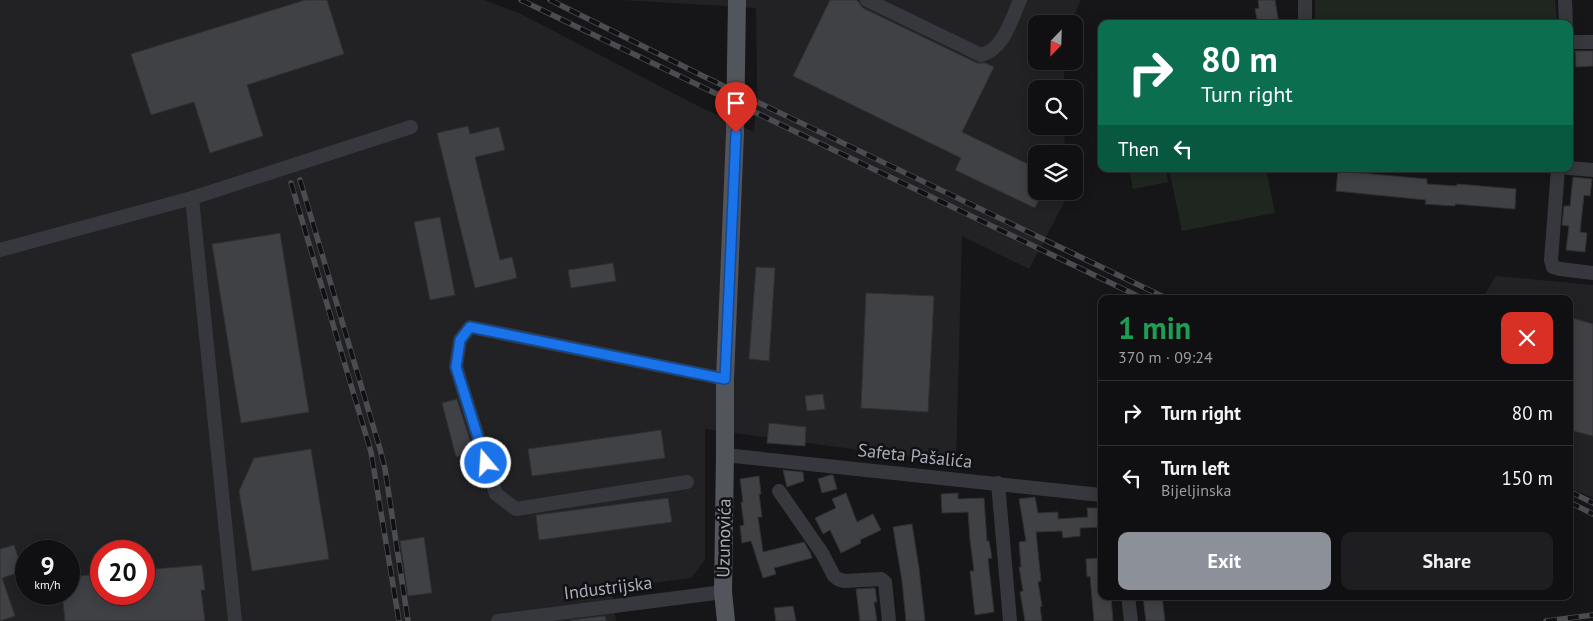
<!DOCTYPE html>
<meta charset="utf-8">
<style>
body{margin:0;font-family:"PT Sans",sans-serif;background:#1e1e20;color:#f1f3f6;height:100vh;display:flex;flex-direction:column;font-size:19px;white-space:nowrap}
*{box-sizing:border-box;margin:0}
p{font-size:16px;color:#9c9d9f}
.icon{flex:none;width:28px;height:28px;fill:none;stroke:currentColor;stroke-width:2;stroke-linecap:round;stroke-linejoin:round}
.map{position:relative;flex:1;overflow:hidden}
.drawer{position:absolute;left:1098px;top:295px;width:475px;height:305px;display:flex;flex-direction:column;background:#101012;border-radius:10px;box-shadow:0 2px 12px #0003,0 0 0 1px #303032}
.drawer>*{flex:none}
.banner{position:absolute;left:1098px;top:20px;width:475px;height:152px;border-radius:10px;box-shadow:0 2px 12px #0003,0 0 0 1px #303032;background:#0b6e4f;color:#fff;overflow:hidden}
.needle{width:32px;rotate:203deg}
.tools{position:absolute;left:1028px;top:15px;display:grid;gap:10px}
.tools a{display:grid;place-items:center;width:55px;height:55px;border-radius:10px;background:#101012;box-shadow:0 2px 12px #0003,0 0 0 1px #303032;font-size:25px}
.speed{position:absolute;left:15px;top:540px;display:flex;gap:10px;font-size:25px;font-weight:700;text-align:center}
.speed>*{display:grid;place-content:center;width:65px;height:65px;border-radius:50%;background:#101012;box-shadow:0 2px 12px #0003,0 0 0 1px #303032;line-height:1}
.speed small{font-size:12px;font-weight:400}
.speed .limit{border:8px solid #d22;background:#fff;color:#111}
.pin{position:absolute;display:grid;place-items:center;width:42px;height:42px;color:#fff;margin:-51px -21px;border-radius:50% 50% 50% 0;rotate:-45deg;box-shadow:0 0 5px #0007}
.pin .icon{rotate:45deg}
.me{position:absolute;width:55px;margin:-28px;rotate:342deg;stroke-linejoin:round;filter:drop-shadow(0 0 4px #0008)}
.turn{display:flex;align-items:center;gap:18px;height:105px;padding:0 20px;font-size:22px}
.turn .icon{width:65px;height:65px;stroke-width:2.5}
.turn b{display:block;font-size:35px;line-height:42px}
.then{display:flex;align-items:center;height:48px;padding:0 20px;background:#0003;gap:10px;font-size:19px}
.round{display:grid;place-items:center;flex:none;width:52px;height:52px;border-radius:10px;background:#1e1e20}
.overview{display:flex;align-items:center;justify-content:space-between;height:85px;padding:0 20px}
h1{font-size:30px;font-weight:600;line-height:38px;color:#1e9e55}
.primary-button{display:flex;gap:10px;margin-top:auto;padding:10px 20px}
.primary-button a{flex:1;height:58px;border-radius:10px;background:#8c9099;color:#fff;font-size:20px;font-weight:600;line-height:58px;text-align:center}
.primary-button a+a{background:#1e1e20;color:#f1f3f6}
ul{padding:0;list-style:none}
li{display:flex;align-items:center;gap:15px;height:65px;padding:0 20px;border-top:1px solid #303032}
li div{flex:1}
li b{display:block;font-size:19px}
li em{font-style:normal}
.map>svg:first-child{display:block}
</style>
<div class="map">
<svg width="1593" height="621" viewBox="0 0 1593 621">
<rect width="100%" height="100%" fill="#161618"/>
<!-- built -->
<path fill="#222225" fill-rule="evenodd" d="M0,0H484L519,13L700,107L754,132L757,89L756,8L622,0H1081L1070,24H1036V61H1064V89H1036V126H1064L1065,154H1036V191H1065V201L1029,269L962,236L956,463L705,429V560L691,578L612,588L616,621H0ZM26,551H69V594H26ZM101,551H144V594H101Z
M1496,276L1593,285V498L1569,487V299H1482Z"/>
<!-- green -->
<path fill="#1e261f" d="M1315,0H1555L1557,24H1315Z
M1129,169H1166L1168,182L1133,189Z
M1169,169H1266L1275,213L1182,231Z"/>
<!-- building -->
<path fill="#404145" stroke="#303034" d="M305,0H327L344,54L247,85L263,136L210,153L194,102L151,115L131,54Z
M830,0H857L863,8L977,63H985L994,67L962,132L1036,168V191H1043L1035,208L955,170L961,158L793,76Z
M1258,0H1275L1279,24H1258L1255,9L1259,8Z
M1575,51H1593V66L1576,67Z
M468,126L470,134L499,127L505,150L475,157L500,260L512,257L517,278L475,288L437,133Z
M1338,171L1427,179V184L1457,186V184L1516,189L1515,209L1455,204V206L1425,204L1426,200L1336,191Z
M1573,177L1592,179L1590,196L1584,195L1580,232L1587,233L1585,252L1566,250L1569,226L1562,225L1564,206H1570Z
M440,217L455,295L430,300L414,222Z
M280,233L309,412L241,423L212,244Z
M613,263L616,281L571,288L568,270Z
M756,267L775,268L769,361L749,359Z
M866,293L934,296L928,412L861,408Z
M1569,317L1593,324V436L1569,430Z
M823,394L825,409L807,411L805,396Z
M457,399L474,452L456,457L442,403Z
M769,423L806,427L805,446L767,443Z
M661,430L665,458L532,476L528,449Z
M311,449L329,559L252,571L239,491L254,458Z
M783,470L803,472L804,481L787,487Z
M830,475H833L837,489L822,493L818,479Z
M759,476L761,494H759L762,517H758L763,552L804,542L810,552L812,558L774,568L776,574L763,578L751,541L742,543L740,526L744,525L741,502H743L740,479Z
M846,493L857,522L873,514L881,530L860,540L861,543L841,553L830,530L823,534L815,518L836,508L832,499Z
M958,493V499L984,498L987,541H989L992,558L988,559L994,612L975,615L970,571H974L970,540L968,512L942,513L941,494Z
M1035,497L1038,513L1058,512V519L1088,517L1087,508H1101V527L1080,528V536L1063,538L1062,531L1036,532L1041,581L1038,582L1042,606L1040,607L1042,621H1025L1020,592L1023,591L1019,567H1021L1019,542L1026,541L1019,499Z
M668,498L672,522L539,540L536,515Z
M912,524L919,568L925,621H906L902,581L893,527Z
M424,537L432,593L408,596L400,541Z
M14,545L23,571L2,578L15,616L0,621V549Z
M1101,558V596H1111L1113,621H1094L1090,576L1087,577L1086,559Z
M202,565L205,590H201L205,621H65L63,602L50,603L49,594H69V577L101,574V594H144V570Z
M875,588L877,602H874L877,621H860L856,589Z
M1162,596L1165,621H1146L1143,598Z
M793,606L796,621H776L774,608Z
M605,616L606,621H571V620Z"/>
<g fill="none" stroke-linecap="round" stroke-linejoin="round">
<!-- minor -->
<path stroke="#37383d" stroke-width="14" d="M867,0L981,55C1004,49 1011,20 1020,0
M1565,0L1566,24
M1305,24V0
M1569,42H1593
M1569,168L1593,170
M1558,169L1551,260L1553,267L1560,269L1593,273
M192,198L235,621
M0,250L192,198L411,127
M725,455L1101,495
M687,482L516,509L496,494L456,367L460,340L470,327L725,379
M998,483L1010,621
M779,491L822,553L834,576L838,579L844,581L881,579L885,582L889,621
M1128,596L1131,621
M498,621L723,592"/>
<!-- major -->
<path stroke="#53555c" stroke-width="18" d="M726,621L723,592L725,455V379L735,133L737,0"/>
<defs>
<path id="rail" d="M521,0L1144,299
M550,0L703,76L1168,299
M300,180L380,449L385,469L408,621
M291,183L371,452L399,621
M1569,491L1593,503
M1569,502L1593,514
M1546,621L1593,615"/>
</defs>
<!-- rail casing -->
<use href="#rail" stroke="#4a4c52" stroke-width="5.5"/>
<!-- rail -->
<use href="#rail" stroke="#111113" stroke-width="4" stroke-dasharray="11" stroke-linecap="butt"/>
</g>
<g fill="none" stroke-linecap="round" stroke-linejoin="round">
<defs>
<path id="route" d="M486,463L456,367L460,340L470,327L725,379L736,133"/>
</defs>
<!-- route casing -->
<use href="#route" stroke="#114b97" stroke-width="12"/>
<!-- route -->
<use href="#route" stroke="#1a73e8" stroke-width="9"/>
</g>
<g text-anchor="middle" stroke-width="5" stroke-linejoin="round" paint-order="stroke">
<!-- street labels -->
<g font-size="18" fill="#a8adb8" stroke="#111113">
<text transform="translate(915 456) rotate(6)" y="6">Safeta Pašalića</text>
<text transform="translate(724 538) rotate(-89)" y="6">Uzunovića</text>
<text transform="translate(608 588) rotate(-7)" y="6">Industrijska</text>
</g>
</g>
</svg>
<div class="tools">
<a><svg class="needle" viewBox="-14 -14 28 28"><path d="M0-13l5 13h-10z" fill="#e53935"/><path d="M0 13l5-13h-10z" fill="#9c9d9f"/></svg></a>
<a><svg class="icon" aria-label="search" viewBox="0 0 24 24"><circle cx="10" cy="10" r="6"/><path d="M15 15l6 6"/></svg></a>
<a><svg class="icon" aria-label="layers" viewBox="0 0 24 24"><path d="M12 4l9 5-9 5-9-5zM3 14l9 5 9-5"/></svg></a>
</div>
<div class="speed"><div>9<small>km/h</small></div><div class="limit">20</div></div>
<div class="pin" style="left:736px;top:133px;background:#d93025"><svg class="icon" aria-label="arrive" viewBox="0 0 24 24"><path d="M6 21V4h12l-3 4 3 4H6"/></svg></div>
<svg class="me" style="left:486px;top:463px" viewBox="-20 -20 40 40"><circle r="17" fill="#1a73e8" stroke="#fff" stroke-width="3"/><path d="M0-11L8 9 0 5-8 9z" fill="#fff"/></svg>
<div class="banner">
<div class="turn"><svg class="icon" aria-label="right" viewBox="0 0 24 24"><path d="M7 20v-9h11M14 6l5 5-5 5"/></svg><div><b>80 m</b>Turn right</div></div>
<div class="then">Then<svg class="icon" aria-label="left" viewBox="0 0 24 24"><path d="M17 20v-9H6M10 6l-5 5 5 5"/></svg></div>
</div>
<section class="drawer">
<div class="overview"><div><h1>1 min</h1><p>370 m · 09:24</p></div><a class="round" style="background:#d93025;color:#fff"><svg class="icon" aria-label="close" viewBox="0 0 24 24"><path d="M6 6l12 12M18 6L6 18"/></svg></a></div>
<ul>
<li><svg class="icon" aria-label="right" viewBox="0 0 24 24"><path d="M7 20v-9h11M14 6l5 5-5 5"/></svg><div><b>Turn right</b></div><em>80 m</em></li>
<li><svg class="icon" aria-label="left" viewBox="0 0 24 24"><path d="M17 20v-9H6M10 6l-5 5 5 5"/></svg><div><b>Turn left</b><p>Bijeljinska</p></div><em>150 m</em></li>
</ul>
<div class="primary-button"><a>Exit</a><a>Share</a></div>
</section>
</div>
